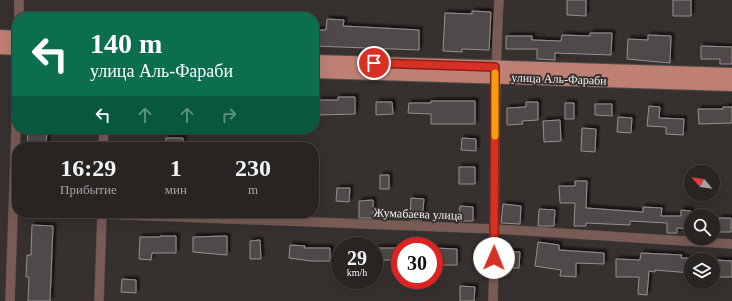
<!DOCTYPE html>
<html lang="ru">
<meta charset="utf-8">
<style>
body{margin:0;font-family:Georgia,serif;background:#34302f;color:#f1f3f6;height:100vh;display:flex;flex-direction:column;font-size:15px;white-space:nowrap}
*{box-sizing:border-box;margin:0}
p{font-size:13px;color:#a5a4a5}
.icon{flex:none;width:22px;height:22px;fill:none;stroke:currentColor;stroke-width:2;stroke-linecap:round;stroke-linejoin:round}
.map{position:relative;flex:1;overflow:hidden}
.drawer{position:absolute;left:12px;top:142px;width:307px;height:76px;display:flex;flex-direction:column;background:#282422;border-radius:16px;box-shadow:0 4px 16px #0002,0 0 0 1px #444140}
.drawer>*{flex:none}
.banner{position:absolute;left:12px;top:12px;width:307px;height:122px;border-radius:16px;box-shadow:0 4px 16px #0002,0 0 0 1px #444140;background:#0b6e4f;color:#fff;overflow:hidden}
.needle{width:26px;rotate:299deg}
.tools{position:absolute;left:684px;top:165px;display:grid;gap:8px}
.tools a{display:grid;place-items:center;width:36px;height:36px;border-radius:50%;background:#282422;box-shadow:0 4px 16px #0002,0 0 0 1px #444140;font-size:20px}
.speed{position:absolute;left:331px;top:237px;display:flex;gap:8px;font-size:20px;font-weight:700;text-align:center}
.speed>*{display:grid;place-content:center;width:52px;height:52px;border-radius:50%;background:#282422;box-shadow:0 4px 16px #0002,0 0 0 1px #444140;line-height:1}
.speed small{font-size:10px;font-weight:400}
.speed .limit{border:6px solid #d22;background:#fff;color:#111}
.pin{position:absolute;display:grid;place-items:center;width:34px;height:34px;color:#fff;margin:-17px;border:2px solid #fff;border-radius:50%;box-shadow:0 1px 4px #0007}
.me{position:absolute;width:44px;margin:-22px;rotate:1deg;stroke-linejoin:round;filter:drop-shadow(0 0 3px #0008)}
.turn{display:flex;align-items:center;gap:14px;height:84px;padding:0 12px;font-size:18px}
.turn .icon{width:52px;height:52px;stroke-width:2.5}
.turn b{display:block;font-size:28px;line-height:34px}
.lanes{display:flex;align-items:center;height:38px;padding:0 12px;background:#0003;justify-content:center;gap:20px;direction:ltr}
.lanes .off{opacity:.35}
.eta{display:flex;justify-content:space-evenly;align-items:center;height:68px;text-align:center}
.eta b{font-size:24px;font-weight:800;line-height:28px}
.map>svg:first-child{display:block}
</style>
<div class="map">
<svg width="732" height="301" viewBox="0 0 732 301">
<defs>
<filter id="shadow"><feDropShadow dx="3" dy="-3" stdDeviation="1" flood-color="#0009"/></filter>
</defs>
<rect width="100%" height="100%" fill="#36302e"/>
<!-- building -->
<path fill="#504948" stroke="#978f8d" filter="url(#shadow)" d="M567,0H586V16L567,15Z
M673,0H691V16H673Z
M472,11L491,12L489,50L462,49V52L443,51L445,13L472,14Z
M327,19L344,20L343,26L419,30V50L314,46V30H326Z
M590,33H612L611,55L555,53V60L537,59V49H506V36H532V40L561,41L562,35L590,36Z
M648,35L671,36L670,63L627,59L628,39L648,40Z
M701,46L732,47V64H720V59H701Z
M338,97H355V114L319,115V100H338Z
M431,101H475V124H431V114L408,113L409,103H431Z
M376,102H392L393,114L376,115Z
M526,102H538V120L522,121L523,124L507,125V108L526,107Z
M565,103H574V119H565Z
M595,104H612V116L595,115Z
M649,106L660,107L659,118L684,119L683,135L666,134V127L647,126Z
M723,107H732V123L699,124L698,109H723Z
M618,117L632,118L631,133L617,132Z
M560,120L561,141L544,142L543,121Z
M582,128L596,129L595,152L581,151Z
M28,129H47L46,147L27,146Z
M166,138H183V147H166Z
M462,138L476,139V151L461,150Z
M459,167H475V184H459Z
M380,175H389V189H380Z
M575,181H587L586,208L643,212V207L662,208L661,216H681V210L691,211V229L677,228V233H667V223L630,221V225L586,223V226H574L575,203H560L559,186H575Z
M337,188H350L349,202L336,201Z
M411,198L424,199L422,220H410Z
M373,200V218H359V201Z
M503,204L521,206L520,224L501,223Z
M460,206L473,207V221H459Z
M539,209L555,210L554,226H538Z
M719,218H731V232H719Z
M32,225L53,226L50,301H28L29,277H26L27,255H31Z
M160,236H176V253H152L151,260L139,259L140,237H160Z
M227,236V255L193,252V237Z
M260,240L261,259H250V241Z
M538,242L559,245V250L604,253V264L576,263V277L560,276L561,270L535,266Z
M290,245L305,246L304,248H330V261H311L289,258Z
M376,248H398V260H376Z
M434,248L457,249V265H434Z
M501,251L520,252L519,268H500Z
M641,253L682,255L681,258H691V273L655,270V272L649,271L647,295L638,294L639,277H616V259L640,260Z
M715,260L732,261V277H715Z
M122,279L136,280V293L121,292Z
M460,286L475,287L474,301H460Z"/>
<g fill="none" stroke-linecap="round" stroke-linejoin="round">
<defs>
<path id="minor" d="M19,17V0
M103,147L104,129
M102,214L495,229L732,244
M10,301L17,99
M99,301L102,213
M493,301C496,201 493,100 499,0"/>
<path id="primary" d="M0,36L17,37
M0,48L17,49
M314,61L732,74
M314,72L732,85"/>
</defs>
<!-- minor casing -->
<use href="#minor" stroke="#544f4d" stroke-width="10"/>
<!-- primary casing -->
<use href="#primary" stroke="#544f4d" stroke-width="14"/>
<!-- minor -->
<use href="#minor" stroke="#795a54" stroke-width="9"/>
<!-- primary -->
<use href="#primary" stroke="#bf8074" stroke-width="12"/>
</g>
<g fill="none" stroke-linecap="round" stroke-linejoin="round">
<defs>
<path id="route" d="M374,63L495,67L494,258"/>
</defs>
<!-- route casing -->
<use href="#route" stroke="#8d1f18" stroke-width="10"/>
<!-- route -->
<use href="#route" stroke="#d93025" stroke-width="7"/>
<!-- slow -->
<path stroke="#f59e0b" stroke-width="7" d="M495,136V73"/>
</g>
<g text-anchor="middle" stroke-width="4" stroke-linejoin="round" paint-order="stroke">
<!-- street labels -->
<g font-size="12" fill="#f4f0ef" stroke="#36302e">
<text transform="translate(559 79) rotate(2)" y="4">улица Аль-Фараби</text>
<text transform="translate(418 214) rotate(2)" y="4">Жумабаева улица</text>
</g>
</g>
</svg>
<div class="tools">
<a><svg class="needle" viewBox="-14 -14 28 28"><path d="M0-13l5 13h-10z" fill="#e53935"/><path d="M0 13l5-13h-10z" fill="#a5a4a5"/></svg></a>
<a><svg class="icon" aria-label="search" viewBox="0 0 24 24"><circle cx="10" cy="10" r="6"/><path d="M15 15l6 6"/></svg></a>
<a><svg class="icon" aria-label="layers" viewBox="0 0 24 24"><path d="M12 4l9 5-9 5-9-5zM3 14l9 5 9-5"/></svg></a>
</div>
<div class="speed"><div>29<small>km/h</small></div><div class="limit">30</div></div>
<div class="pin" style="left:374px;top:63px;background:#d93025"><svg class="icon" aria-label="arrive" viewBox="0 0 24 24"><path d="M6 21V4h12l-3 4 3 4H6"/></svg></div>
<svg class="me" style="left:494px;top:258px" viewBox="-20 -20 40 40"><circle r="19" fill="#fff"/><path d="M0-13L10 11 0 6-10 11z" fill="#d93025"/></svg>
<div class="banner">
<div class="turn"><svg class="icon" aria-label="left" viewBox="0 0 24 24"><path d="M17 20v-9H6M10 6l-5 5 5 5"/></svg><div><b>140 m</b>улица Аль-Фараби</div></div>
<div class="lanes"><svg class="icon" aria-label="left" viewBox="0 0 24 24"><path d="M17 20v-9H6M10 6l-5 5 5 5"/></svg><svg class="icon off" aria-label="ahead" viewBox="0 0 24 24"><path d="M12 20V5M6 11l6-6 6 6"/></svg><svg class="icon off" aria-label="ahead" viewBox="0 0 24 24"><path d="M12 20V5M6 11l6-6 6 6"/></svg><svg class="icon off" aria-label="right" viewBox="0 0 24 24"><path d="M7 20v-9h11M14 6l5 5-5 5"/></svg></div>
</div>
<section class="drawer">
<div class="eta">
<div><b>16:29</b><p>Прибытие</p></div>
<div><b>1</b><p>мин</p></div>
<div><b>230</b><p>m</p></div>
</div>
</section>
</div>
